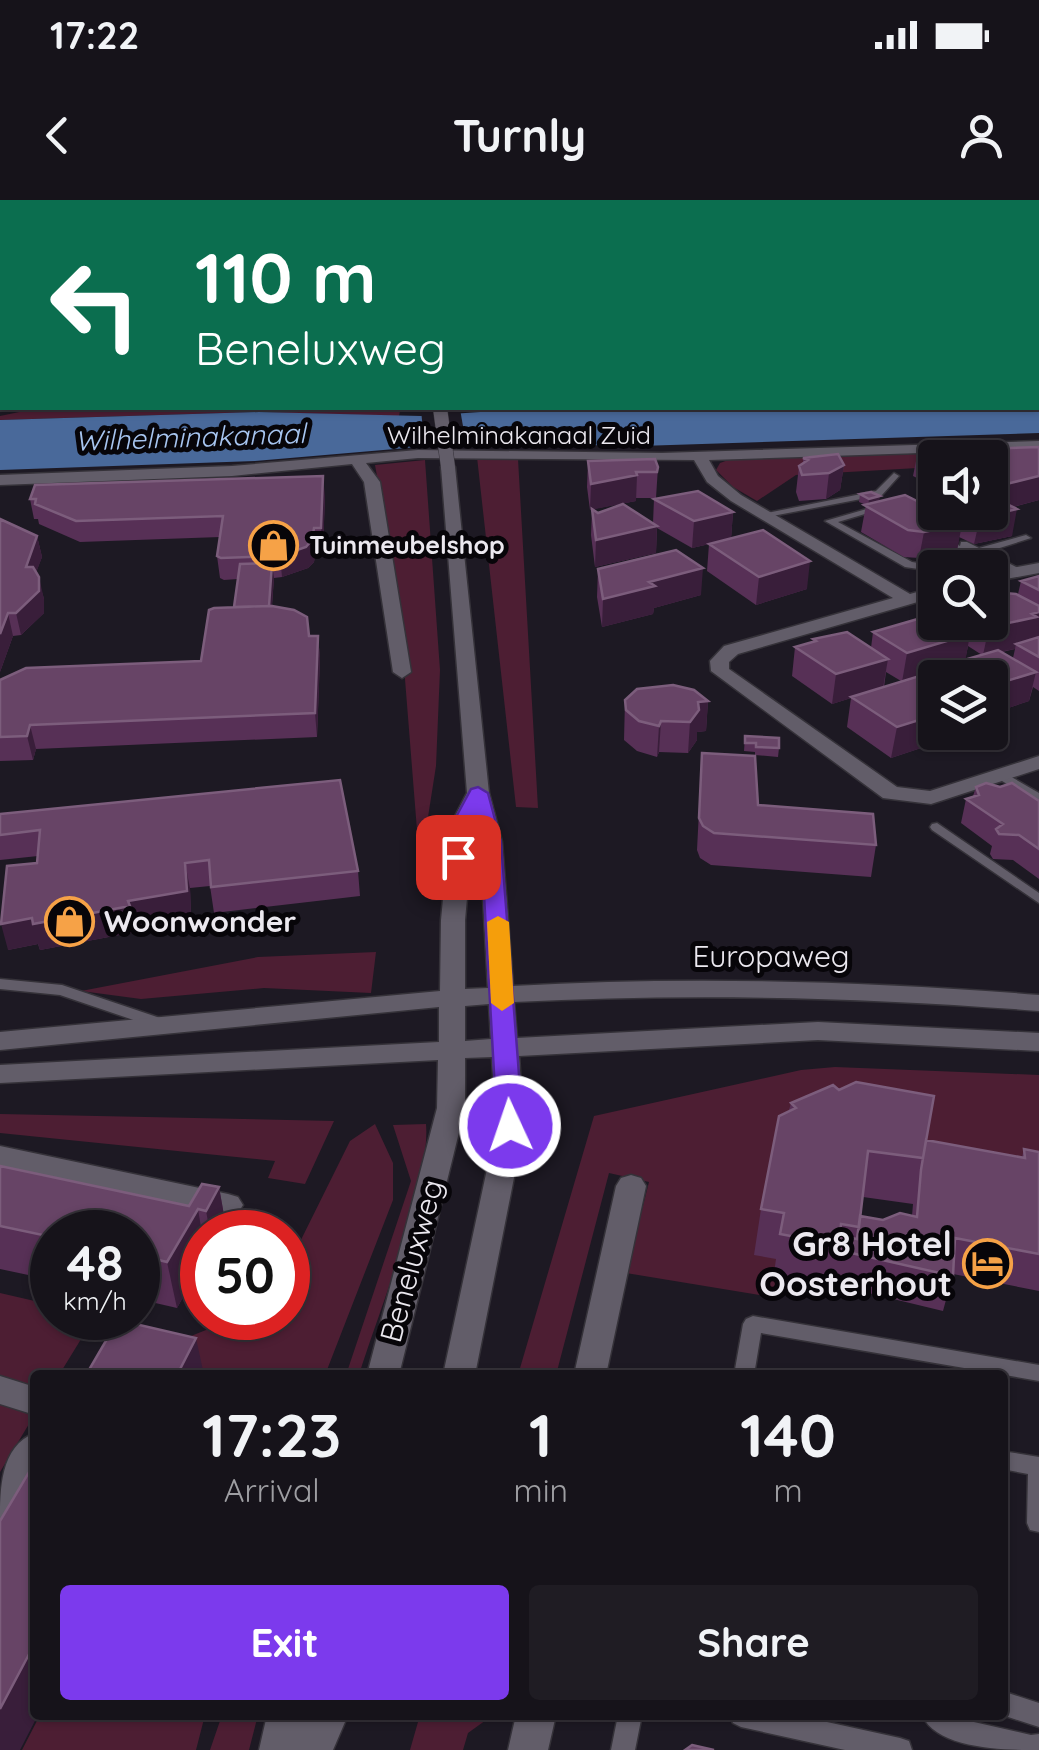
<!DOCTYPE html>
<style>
body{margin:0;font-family:Quicksand,sans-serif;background:#1f1c23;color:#f1f3f6;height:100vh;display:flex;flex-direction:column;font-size:38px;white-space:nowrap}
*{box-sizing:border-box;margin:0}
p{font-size:32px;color:#9e9ea2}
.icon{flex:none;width:55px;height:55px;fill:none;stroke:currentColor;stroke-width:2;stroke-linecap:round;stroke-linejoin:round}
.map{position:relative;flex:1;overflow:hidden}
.drawer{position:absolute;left:30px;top:1170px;width:978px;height:350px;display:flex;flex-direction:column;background:#16131a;border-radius:10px;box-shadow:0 2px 8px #0004,0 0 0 2px #353239}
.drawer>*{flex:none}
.top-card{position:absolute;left:0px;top:0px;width:1040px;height:210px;box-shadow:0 2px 8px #0004,0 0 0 2px #353239;background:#0b6e4f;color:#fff;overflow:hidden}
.buttons{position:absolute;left:918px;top:240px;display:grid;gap:20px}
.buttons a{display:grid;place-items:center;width:90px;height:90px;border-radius:10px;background:#16131a;box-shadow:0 2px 8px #0004,0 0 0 2px #353239;font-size:50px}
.speed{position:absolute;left:30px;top:1010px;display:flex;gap:20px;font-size:50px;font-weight:700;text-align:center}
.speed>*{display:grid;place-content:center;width:130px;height:130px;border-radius:50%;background:#16131a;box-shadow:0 2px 8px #0004,0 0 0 2px #353239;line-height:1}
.speed small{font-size:25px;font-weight:400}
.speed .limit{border:15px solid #d22;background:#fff;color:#111}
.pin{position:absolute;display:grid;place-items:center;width:85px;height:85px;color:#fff;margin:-42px;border-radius:20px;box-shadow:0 5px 15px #0006}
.me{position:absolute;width:110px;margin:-55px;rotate:357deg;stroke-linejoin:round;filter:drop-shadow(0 0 8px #0008)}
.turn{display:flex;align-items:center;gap:35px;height:210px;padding:0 30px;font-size:45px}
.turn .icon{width:130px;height:130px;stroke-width:2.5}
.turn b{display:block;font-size:70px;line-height:85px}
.eta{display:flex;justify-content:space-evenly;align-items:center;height:170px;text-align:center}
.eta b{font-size:60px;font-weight:700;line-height:70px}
.primary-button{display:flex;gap:20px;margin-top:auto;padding:20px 30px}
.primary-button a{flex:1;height:115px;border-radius:10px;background:#7c3aed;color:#fff;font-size:40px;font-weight:700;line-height:115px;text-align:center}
.primary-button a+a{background:#1f1c23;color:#f1f3f6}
.status{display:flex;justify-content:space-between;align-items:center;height:70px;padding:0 50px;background:#16131a;direction:ltr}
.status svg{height:28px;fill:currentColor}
header{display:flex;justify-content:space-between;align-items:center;height:130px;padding:0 30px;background:#16131a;font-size:45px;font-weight:700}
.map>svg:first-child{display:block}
</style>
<div class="status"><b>17:22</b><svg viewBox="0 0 49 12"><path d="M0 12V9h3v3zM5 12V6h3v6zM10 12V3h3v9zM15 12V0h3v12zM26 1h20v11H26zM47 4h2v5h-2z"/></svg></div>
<header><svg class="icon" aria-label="back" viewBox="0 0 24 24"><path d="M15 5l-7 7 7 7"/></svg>Turnly<svg class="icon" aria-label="person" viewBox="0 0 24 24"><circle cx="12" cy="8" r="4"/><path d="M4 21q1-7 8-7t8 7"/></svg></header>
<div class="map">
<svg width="1039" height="1550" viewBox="0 0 1039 1550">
<rect width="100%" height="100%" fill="#1d1923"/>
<!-- green -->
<path fill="#4d1e33" d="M124,208L400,211L399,216H390L259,212L0,220V216L29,210Z
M1039,248L990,258H935V267L796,275L757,301L733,287L716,270L720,263L731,259Z
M477,257L518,259L538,608L516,607Z
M425,260L440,470L436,566L420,668L398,391L375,265Z
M376,752L371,793L264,788L141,799L81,791L258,757Z
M835,867L1039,875V1000L860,936L784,1074L766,1096L626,1073L649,982L609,973L556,1175H518L594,916L801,870Z
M0,914L334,921L305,984L268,978L275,961L0,933Z
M375,924L393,963V1000L325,1175H202L176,1142L236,1118H288V1066L350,941Z
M426,924C431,983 378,1113 359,1175H346L411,981L393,925Z
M0,1093L52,1105V1118H94L59,1175H35V1214L0,1272Z
M40,1515H205L196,1550H22Z
M222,1515H258L249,1550H210Z
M420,1515H493L468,1533L463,1550H410Z"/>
<!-- water -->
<path fill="#49699a" d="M1039,188V233L640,246L465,243L255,261L0,270V220L259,212L421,216L542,208H1038Z"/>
<!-- pier -->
<path fill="#1d1923" d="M460,209L467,249L425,250L421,210Z"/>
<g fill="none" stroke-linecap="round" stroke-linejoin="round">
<defs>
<path id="lane" d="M1032,0H1039V3L1033,1Z
M1038,166H1039V170H1038Z
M894,273L899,276L882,295L762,318L757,315L876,291Z
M877,306L885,308L838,322L912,362L925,364L961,354L937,341V337L940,336L960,346L961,342H967L979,348L1026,335L1031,338L987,352L1018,368V372L1014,373L974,353V357L956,362L965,368H951L946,364L925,370L905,367L825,321Z
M1001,571L1039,593V603L997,578L995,575Z
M937,623L1039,693V703L932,630L930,627L932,624Z
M0,779L62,785L163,819L165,823L157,828L60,795L0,789Z
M753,1116L1039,1165V1181L761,1133L754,1175H734L743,1124L746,1119Z
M1002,1251L1039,1257V1332L1030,1330L1027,1323L1028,1274L1002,1269Z
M1002,1491L1039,1503V1527L1002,1515Z
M618,1515H642L635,1550H611Z
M729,1515H795L900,1538L909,1541L912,1550H845L741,1527L733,1523Z
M922,1515H957L965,1520L1031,1535L1039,1534V1550C1007,1550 937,1550 922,1515Z"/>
<path id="street" d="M36,0H48L50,2H38Z
M720,0H740L741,1L723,2Z
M0,63H2V69H0Z
M2,136V148L0,149V137Z
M0,191H2V199H0Z
M1039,241V249L709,260L718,276L741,295L910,394L935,387V397L738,454L729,462V469L897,587L930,591L1039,556V569L931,604L883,598L711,471L710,461L724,446L893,398L731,301L707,282L694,260L418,258L366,263L380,282L411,472L402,478L393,472L364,282L352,264L232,276L0,285V275L232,266L418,250L662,253Z
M1039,363V373L990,382V372Z
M0,946L228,994L238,997L243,1005L238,1013L228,1016L0,966Z
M631,975L641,978L646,986L606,1175H574L616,986L621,978Z
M0,1176L35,1187V1215L0,1204Z
M35,1233C35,1265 35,1309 0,1322C0,1290 0,1246 35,1233Z
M516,1515H556L548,1550H508Z"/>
<path id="secondary" d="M1038,174H1039V182H1038Z
M448,263L455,267L489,593L502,642L513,786C689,776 864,781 1039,795V811C864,797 690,793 514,802L517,838L818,822L1039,833V851L818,840L519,856L524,927L475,1175H443L496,927L492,857L465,858V908L399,1175H367L437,908L438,860L0,883V865L439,842V807L0,850V832L440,791L441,720L450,626L467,593L441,267ZM474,621L480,642L488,788L465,789V720ZM489,804L491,839L465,841V806Z
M267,1515H307L306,1520L308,1515H348L333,1550H259Z"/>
</defs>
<!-- lane casing -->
<use href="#lane" stroke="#353239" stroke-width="3"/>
<!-- street casing -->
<use href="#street" stroke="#353239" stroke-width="3"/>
<!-- secondary casing -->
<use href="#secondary" stroke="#353239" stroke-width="3"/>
<!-- lane -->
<use href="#lane" fill="#625d69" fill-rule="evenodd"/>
<!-- street -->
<use href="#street" fill="#625d69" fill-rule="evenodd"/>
<!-- secondary -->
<use href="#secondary" fill="#625d69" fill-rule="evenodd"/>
<defs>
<path id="secondary-bridge" d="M440,208L448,267"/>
</defs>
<!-- secondary-bridge casing -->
<use href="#secondary-bridge" stroke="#353239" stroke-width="15" stroke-linecap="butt"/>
<!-- secondary-bridge -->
<use href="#secondary-bridge" stroke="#625d69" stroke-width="14"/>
</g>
<!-- wall -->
<path fill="#573056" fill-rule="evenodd" d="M66,0H99L103,2H70Z
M211,0H268V1L288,2H228V0L220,2Z
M326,0H404L398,2H326Z
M430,0H471V2H430Z
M1038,30H1039V154H1038Z
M1039,247V300L1013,307L1012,336L974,344L959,337L957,351L919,358L904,357L861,332L866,305L859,302L860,294L879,302L922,304L924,290L935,288V312H990V258H935V287L913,276L918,251Z
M803,258L844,265L840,290L826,299L799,301L796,292L799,266L803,264Z
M588,261L658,267L656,298H636V301L593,309L598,313L653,323L654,299L733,312L731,339L692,348L657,328L656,353L595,367L591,335L592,310H590L587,287Z
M325,296L323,349H316L314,362L308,368L282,377L274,378L272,406L309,436H318L320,458L317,537L36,549L33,560L0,561V480L201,461L234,407L238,379L224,380L220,378L217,356L220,337L80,342L39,324L38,319H34L30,299Z
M0,319L37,336L42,357L36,372L44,399V413L21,435L13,436L0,472Z
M709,344L807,389L756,405L707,371Z
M598,369L701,395L654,408L653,414L602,427L597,397Z
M1039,376V491L1033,487L1029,501L990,514V478H935V532H957V536L891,558L847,527L851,498L832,504L792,476L795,447L812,442L813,439L871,448L873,432L957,426L958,422H990L1018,394L1021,381ZM968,446L982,455L965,460ZM1015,449L1013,458L1002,452ZM886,472L901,481L884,487ZM932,473L930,485L917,477Z
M625,500L708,501L706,531L697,532V540L688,553L659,552L657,557L637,551L624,540Z
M745,536L779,548L778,557L755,555V552L744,551Z
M702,553L758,605L876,645L871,677L711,665L700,658L697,650Z
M976,587L1039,601V679L1013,660L993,659L990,654L992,646L961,623L966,599L973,596Z
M0,614L358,671L360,696L214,713L210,686L190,688L191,716L134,727L135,732L40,750L38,744L8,750L37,663L38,656L0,660Z
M791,903L926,940L1022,957L1024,949L1039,952V1091L953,1074L943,1111L831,1084L830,1092L773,1080L776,1059L754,1055L761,1009ZM863,997L913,1004L912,1016L883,1020L860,1016Z
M0,966L189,1006L219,987L227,1032H202V1063L177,1108L138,1099V1032H52V1080L0,1069Z"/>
<!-- shaded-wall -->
<path fill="#391e3a" d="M677,0H701L700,2H676Z
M844,265L840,290L826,299L829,273Z
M637,275L636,301L590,310L591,284Z
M323,276L325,296L323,349L321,328Z
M1039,276V300L989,313L994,287Z
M880,296L879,304L868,306L869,299Z
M1017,309L1012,336L974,344L980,318Z
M733,312L731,339L692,348L694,321Z
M962,324L957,351L919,358L924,332Z
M657,326L656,353L595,367L596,340Z
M314,328L316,349L314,362L308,368L282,377L280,356Z
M37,336L42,357L30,389L26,367Z
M810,361L807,389L756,405L759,377Z
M272,363L274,378L270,428L268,412Z
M703,368L701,395L654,408L653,414L602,427L603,399L649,382Z
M39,377L44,399V413L21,435L16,413Z
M1039,412V439L1016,444L1015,449L983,455L989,427Z
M8,413L13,436L0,472V434Z
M970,434L965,463L933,469L932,473L902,482L907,453Z
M318,436L320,458L317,537L315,513Z
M888,459L883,488L832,504L836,474Z
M1036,472L1029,501L990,514V486Z
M708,501L706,531L697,532V540L688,553L690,522L698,502Z
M935,515V532H957V536L891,558L897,527Z
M661,521L659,552L657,557L659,526Z
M30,525L36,549L33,560L27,536Z
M185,663L190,688L191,716L134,727L135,732L40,750L38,744L8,750L1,724L128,701Z
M219,987L227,1032H210L206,1011Z
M198,1009L202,1033V1063L177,1108L167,1062Z
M196,1138L204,1175H177Z
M35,1443V1515H38L20,1550H0V1509Z"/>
<!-- building -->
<path fill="#674466" stroke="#7c5d7c" stroke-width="2.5" d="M10,0H31L35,2H14Z
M81,0H99L103,2H85Z
M279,0L288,2H257Z
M350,0H385L376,2H358Z
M539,0H553L548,2H534Z
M647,0H660L671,2H641Z
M757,0H896L891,2H744Z
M1038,30H1039V65H1038Z
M1038,74L1039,75V99H1038Z
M1038,105L1039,106V136L1038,135Z
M1039,247V276L994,287L990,286V258H935V259L918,251Z
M838,254L844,265L829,273L802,275L799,266L808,260L803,258Z
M655,259L658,267L657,272H636L637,275L591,284L588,261Z
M323,276L321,328H314L312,340L306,347L280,356L221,358L217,356L223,316L76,321L35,304L36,299H30L35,285Z
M935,288V296L924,290Z
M698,291L733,312L694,321L654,299Z
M871,292L880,296L869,299L860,294Z
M905,295L935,310V312H939L962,324L924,332L908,330L864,305Z
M990,296L1017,309L980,318L969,312H990Z
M623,304L657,326L596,340L592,309L598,313Z
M0,319L37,336L26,367H33L39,377V391L16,413H8L0,434Z
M763,330L810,361L759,377L709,344Z
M676,350L703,368L649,382L655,386L603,399L598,369Z
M272,363L269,406L234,407L240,364Z
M1039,376V390L1021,381Z
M992,392L1016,394L1039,406V412L1032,414L1037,417L989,427L982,422H990V393Z
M272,406L294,410L307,417L309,436H318L315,513L30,525L27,536L0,537V480L26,468L201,461L209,410L214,408Z
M935,414V422H951L970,434L907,453L873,432Z
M847,432L888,459L836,474L795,447L816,441L813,439Z
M1039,437V457L1016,444Z
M998,450L1036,472L990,486V478H946L933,469Z
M916,477L935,488V515L897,527L851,497Z
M673,485L694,490L708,501L698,502L699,510L690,522L661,521L659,526L639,521L626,510L625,500L637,489Z
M745,536L779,538V548L756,547V543H745Z
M702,553L755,556L758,605L873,614L876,645L714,633L703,626L699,618Z
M340,580L358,671L211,687L209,660L185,663L187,691L128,701L130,706L33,724L32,718L1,724L7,666L37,663L40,630L0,635V614Z
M986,583L1000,587L1012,583L1039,601V649L1019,635L999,634L996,629L1003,624L966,599L979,595L976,587Z
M856,882L934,896L923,958L868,951L859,1027L841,1024L839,1045L780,1034L784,1013L761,1009L779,916L796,908L791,903L833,885L839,890Z
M926,940L1025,958L1024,949L1039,952V1054L955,1038L953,1076L838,1050L840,1036L857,1039L860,1016L883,1020L900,1013L917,1017L921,970Z
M0,966L189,1006L202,984L219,987L206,1011L198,1009L167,1062L138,1055V1032H52V1037L0,1026Z
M118,1120L196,1138L177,1175H86Z
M35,1262V1443L0,1509V1321Z
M692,1545L714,1550H685Z"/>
<!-- route -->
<path fill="#7c3aed" stroke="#51269a" stroke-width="2.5" d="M478,587L488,593L501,642L523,926L519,933H501L497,926L481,642L475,618L469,657L458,663L448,657L451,626L471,589Z"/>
<!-- slow -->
<path fill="#f59e0b" d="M498,716L509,722L514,803L502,811L491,803L487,722Z"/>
<!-- icons -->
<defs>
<symbol id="shop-ring" viewBox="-11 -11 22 22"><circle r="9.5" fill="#070509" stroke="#f6a247" stroke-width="1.5"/><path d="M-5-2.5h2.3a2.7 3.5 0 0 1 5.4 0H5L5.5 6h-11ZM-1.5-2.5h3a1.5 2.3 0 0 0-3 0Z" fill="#f6a247"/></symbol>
<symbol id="hotel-ring" viewBox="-11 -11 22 22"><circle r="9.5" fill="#070509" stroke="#f6a247" stroke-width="1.5"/><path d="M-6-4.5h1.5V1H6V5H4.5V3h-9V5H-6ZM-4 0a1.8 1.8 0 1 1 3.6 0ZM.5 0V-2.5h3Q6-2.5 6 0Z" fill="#f6a247"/></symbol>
</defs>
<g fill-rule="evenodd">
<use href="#shop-ring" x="246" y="318" width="55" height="55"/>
<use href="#shop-ring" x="42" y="694" width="55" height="55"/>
<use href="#hotel-ring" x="960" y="1036" width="55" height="55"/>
</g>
<g text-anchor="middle" stroke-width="10" stroke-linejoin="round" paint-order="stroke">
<!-- far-street labels -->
<g font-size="25" fill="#ebe8ef" stroke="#070509">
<text x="519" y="244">Wilhelminakanaal Zuid</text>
</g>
<!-- far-poi labels -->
<g font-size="25" font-weight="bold" fill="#ebe8ef" stroke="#070509" text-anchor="start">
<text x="309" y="354">Tuinmeubelshop</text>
</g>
<!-- far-water labels -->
<g font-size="28" font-style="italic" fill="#a7c5f0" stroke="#070509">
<text transform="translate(190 237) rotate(-2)" y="10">Wilhelminakanaal</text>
</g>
<!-- poi labels -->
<g font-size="30" font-weight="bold" fill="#ebe8ef" stroke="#070509" text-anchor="start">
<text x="104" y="732">Woonwonder</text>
</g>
<!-- street labels -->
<g font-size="30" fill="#ebe8ef" stroke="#070509">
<text x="771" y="767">Europaweg</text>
<text transform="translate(412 1061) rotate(-75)" y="10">Beneluxweg</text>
</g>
<!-- near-poi labels -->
<g font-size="35" font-weight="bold" fill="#ebe8ef" stroke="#070509" text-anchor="end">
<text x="952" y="1056">Gr8 Hotel<tspan x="952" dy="40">Oosterhout</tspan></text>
</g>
</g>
</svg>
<div class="buttons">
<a><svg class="icon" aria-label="sound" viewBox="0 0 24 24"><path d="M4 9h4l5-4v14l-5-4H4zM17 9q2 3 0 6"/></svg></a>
<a><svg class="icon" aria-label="search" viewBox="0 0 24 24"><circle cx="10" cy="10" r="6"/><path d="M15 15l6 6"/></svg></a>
<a><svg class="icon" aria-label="layers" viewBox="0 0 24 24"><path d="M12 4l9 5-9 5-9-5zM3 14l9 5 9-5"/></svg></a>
</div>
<div class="speed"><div>48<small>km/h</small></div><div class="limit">50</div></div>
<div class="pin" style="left:458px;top:657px;background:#d93025"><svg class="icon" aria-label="arrive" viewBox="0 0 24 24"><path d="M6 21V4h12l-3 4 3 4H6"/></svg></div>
<svg class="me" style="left:510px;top:926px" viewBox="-20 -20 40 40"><circle r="17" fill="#7c3aed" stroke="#fff" stroke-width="3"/><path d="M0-11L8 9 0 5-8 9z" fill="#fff"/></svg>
<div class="top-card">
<div class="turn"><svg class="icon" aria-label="left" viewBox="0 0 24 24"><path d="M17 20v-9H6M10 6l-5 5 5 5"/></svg><div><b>110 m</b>Beneluxweg</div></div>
</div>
<section class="drawer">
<div class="eta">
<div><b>17:23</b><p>Arrival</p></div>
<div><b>1</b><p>min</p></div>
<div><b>140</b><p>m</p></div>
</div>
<div class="primary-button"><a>Exit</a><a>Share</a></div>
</section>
</div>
